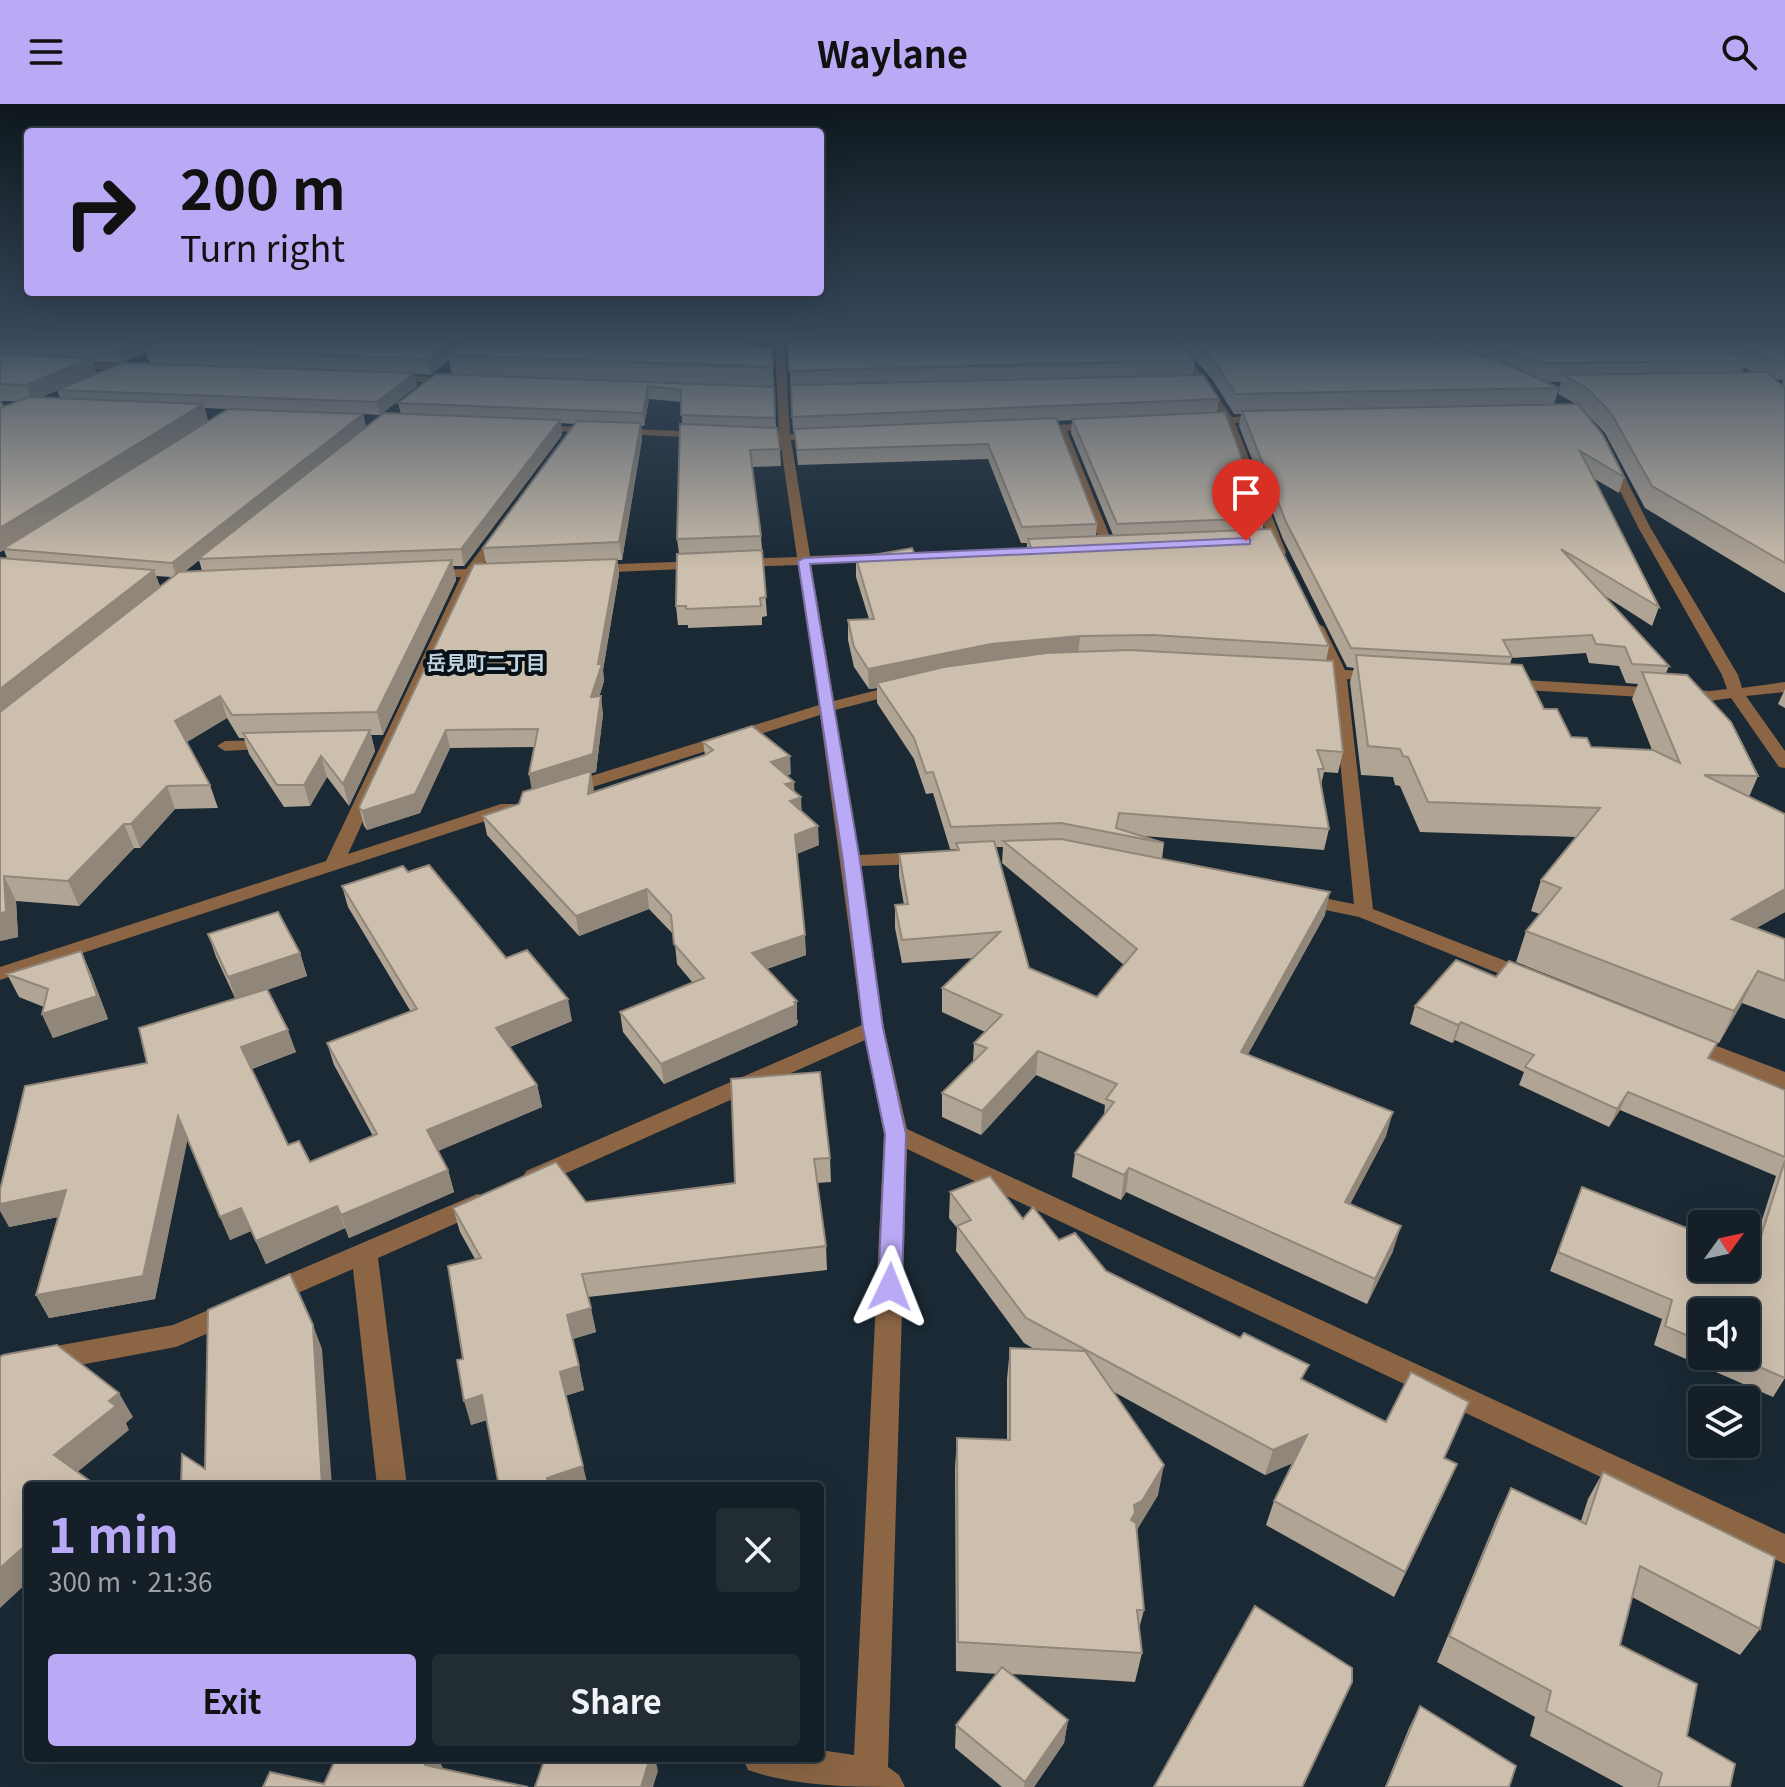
<!DOCTYPE html>
<meta charset="utf-8">
<style>
body{margin:0;font-family:Georgia,"Noto Sans JP",serif;background:#212c33;color:#f1f3f6;height:100vh;display:flex;flex-direction:column;font-size:30px;white-space:nowrap}
*{box-sizing:border-box;margin:0}
p{font-size:26px;color:#9da2a7}
.icon{flex:none;width:44px;height:44px;fill:none;stroke:currentColor;stroke-width:2;stroke-linecap:round;stroke-linejoin:round}
.map{position:relative;flex:1;overflow:hidden}
.drawer{position:absolute;left:24px;top:1378px;width:800px;height:280px;display:flex;flex-direction:column;background:#141f27;border-radius:8px;box-shadow:0 8px 32px #0002,0 0 0 2px #333d44}
.drawer>*{flex:none}
.hud{position:absolute;left:24px;top:24px;width:800px;height:168px;border-radius:8px;box-shadow:0 8px 32px #0002,0 0 0 2px #333d44;background:#baaaf6;color:#111;overflow:hidden}
.needle{width:52px;rotate:57deg}
.fabs{position:absolute;left:1688px;top:1106px;display:grid;gap:16px}
.fabs a{display:grid;place-items:center;width:72px;height:72px;border-radius:8px;background:#141f27;box-shadow:0 8px 32px #0002,0 0 0 2px #333d44;font-size:40px}
.pin{position:absolute;display:grid;place-items:center;width:68px;height:68px;color:#fff;margin:-82px -34px;border-radius:50% 50% 50% 0;rotate:-45deg;box-shadow:0 0 8px #0007}
.pin .icon{rotate:45deg}
.me{position:absolute;width:88px;margin:-44px;rotate:2deg;stroke-linejoin:round;filter:drop-shadow(0 0 6px #0008)}
.turn{display:flex;align-items:center;gap:28px;height:168px;padding:0 24px;font-size:36px}
.turn .icon{width:104px;height:104px;stroke-width:2.5}
.turn b{display:block;font-size:56px;line-height:68px}
.round{display:grid;place-items:center;flex:none;width:84px;height:84px;border-radius:8px;background:#212c33}
.head{display:flex;align-items:center;justify-content:space-between;height:136px;padding:0 24px}
h1{font-size:48px;font-weight:700;line-height:60px;color:#baaaf6}
.action{display:flex;gap:16px;margin-top:auto;padding:16px 24px}
.action a{flex:1;height:92px;border-radius:8px;background:#baaaf6;color:#111;font-size:32px;font-weight:700;line-height:92px;text-align:center}
.action a+a{background:#212c33;color:#f1f3f6}
header{display:flex;justify-content:space-between;align-items:center;height:104px;padding:0 24px;background:#baaaf6;color:#111;font-size:36px;font-weight:700}
.map>svg:first-child{display:block}
</style>
<header><svg class="icon" aria-label="menu" viewBox="0 0 24 24"><path d="M4 6h16M4 12h16M4 18h16"/></svg>Waylane<svg class="icon" aria-label="search" viewBox="0 0 24 24"><circle cx="10" cy="10" r="6"/><path d="M15 15l6 6"/></svg></header>
<div class="map">
<svg width="1785" height="1683" viewBox="0 0 1785 1683">
<rect width="100%" height="100%" fill="#1a2934"/>
<g fill="none" stroke-linecap="round" stroke-linejoin="round">
<!-- minor -->
<path fill="#8b6544" fill-rule="evenodd" d="M710,231L795,233L800,236L787,238L785,243L790,330H822L827,333L822,336H791L810,452L1054,443L1060,447L1054,451L811,460L834,597L901,580L909,585L906,588L835,606L859,751L923,748L932,754L923,760L861,762L884,924L907,1025L1785,1430V1460L907,1045L888,1663L899,1671L905,1683C854,1683 796,1683 748,1666L743,1654H820V1646L854,1651L884,1030L865,936L544,1079L535,1082L526,1079L523,1073L526,1067L862,921L820,611L574,689H562L559,685L562,681L819,601L798,461L738,463L731,459L738,455L797,453L780,336H754L749,333L754,330H779L775,243L778,238L711,236L706,233Z
M1202,231H1239L1147,240L1142,237Z
M1176,243H1182L1232,313L1265,312L1270,315L1265,318L1235,319L1286,448L1285,451L1274,448L1225,319L1201,320L1196,317L1222,313Z
M66,258L138,261L143,264L138,267L63,263Z
M390,271L454,274L459,277L454,280L387,276Z
M1097,319L1101,320V324L1067,327L1115,445L1109,449L1103,445L1057,327L1034,328L1029,325L1034,322Z
M534,321L706,328L711,331L706,334L530,326L529,324Z
M1610,352L1616,355L1650,423L1738,571L1742,584L1785,578V588L1746,592L1785,647V664L1779,663L1731,594L1710,597L1506,585L1498,580L1506,575L1710,587L1727,585L1722,571L1638,423L1604,355Z
M495,427L505,430L480,464H494L501,468L494,472L475,473L348,750L501,700H513L516,704L513,708L0,876V863L326,757L461,473L431,474L424,470L431,466L466,465Z
M702,457L707,458V464L590,469L583,465L590,461Z
M1317,519L1324,523L1345,566L1378,567L1386,572L1378,577L1347,575L1373,805L1536,869L1539,874L1536,879H1522L1359,813L1296,800L1293,796L1303,790L1354,800L1332,574L1310,573L1302,568L1310,563L1329,565L1310,523Z
M273,636L279,638V644L225,647L217,642L225,637Z
M1688,931L1785,968V985L1680,943L1677,938L1680,933Z
M477,1090L486,1092L489,1099L486,1106L378,1154L407,1382H377L353,1165L268,1202L259,1199L255,1191L259,1183Z
M232,1196L241,1199L245,1207L241,1215L176,1243L0,1276V1252L173,1221Z"/>
</g>
<!-- wall -->
<path fill="#b0a495" fill-rule="evenodd" d="M0,231H729L764,246L772,242L776,324L780,345L781,362L752,363L761,432L767,512L762,513V521L688,524V521H678L676,502L679,449L677,435L682,320L681,298L649,295L644,322H641L642,335L622,456H617L619,470L603,566L604,577L599,593L603,610L596,668L591,669L593,688L705,651L703,638L791,670L787,672L794,688L801,693V707L819,741L797,750L806,851L767,865L798,917L797,921L664,980L623,928L620,908L693,879L677,860L674,831L649,805L579,832L487,731L483,712L519,700L532,685L534,643L450,644L420,709L367,726L364,722L359,703L486,460L483,444L575,320L561,319L562,331L464,462H453L456,476L383,631H371L375,647L349,702L327,673L310,702L284,703L249,650L244,634H239L227,614L187,638L210,681L218,704L175,705L140,744H134L79,802L16,797L18,833L0,837L7,454L4,446L0,448ZM146,248L150,260L122,259ZM449,256L452,271L398,299L401,310L302,374L366,323L363,310L380,311L417,282L414,270L431,271ZM93,258L121,259L96,269ZM57,286L60,294H40ZM1,297H19L4,302ZM205,304L295,308L120,373L208,317ZM199,456L202,467H185ZM156,472L171,473L160,482Z
M828,231H1179H1171L1195,256L1193,271L1219,295L1217,308L1264,414L1263,425L1329,542L1326,557L1343,648L1338,669L1324,668L1321,681L1329,725L1324,746L1143,732L1164,739L1162,755L1325,811L1248,950L1386,1032L1350,1100L1393,1147L1367,1200L1126,1088L1121,1096L1072,1073L1075,1049L1104,1011L1105,1001L1036,971L981,1031L942,1013V989L973,958L974,939L985,928L942,908V884L974,854L902,859L895,824V801H904L899,772V750L956,746V745H950L933,689L926,690L914,655L877,599V584L869,585L854,563L848,536V516L869,515L856,473V454L1027,449V439H1021L988,355L798,361L794,328H793L788,239L828,232ZM1072,316L1071,329L1113,431L1096,432L1097,420L1057,317ZM996,743H1003L1002,759L1124,861L1097,893L1029,864Z
M1182,231H1785V489L1645,404L1605,329L1579,302L1624,373L1619,389L1593,374L1659,503L1652,522L1605,492L1669,562L1666,569L1758,672L1749,693L1785,710V808L1756,824L1785,835V915L1742,899L1719,939L1516,858L1526,827L1540,810L1531,807L1541,776L1577,733L1420,728L1400,682L1395,681L1393,673L1361,671L1350,578L1354,564L1347,563L1283,435L1239,322L1241,310H1234L1212,275L1181,240ZM1744,264L1753,268H1742ZM1775,275L1783,276L1782,281ZM1546,278H1561L1558,290L1576,300L1554,301L1559,284ZM1586,549L1589,559L1619,562L1626,579L1638,580L1632,595L1652,646L1591,643L1571,633L1544,605L1510,560L1512,554Z
M1785,585V604L1778,600Z
M408,768L506,854L572,917L510,943L537,981L542,1003L438,1047L448,1066L454,1088L349,1134L345,1124L266,1160L251,1127L230,1136L187,1035L155,1195L49,1214L36,1191L58,1113L9,1123L147,959L235,894L216,853L208,830L300,849L307,872L267,886L296,948L252,965L288,1041L310,1058L373,1032L334,961L327,939L411,908L348,803L342,782Z
M81,847L91,870L108,915L53,934L42,910L44,903L19,893L7,870Z
M1496,873L1709,955L1785,986V1274L1773,1293L1654,1241L1662,1215L1550,1167L1582,1083L1751,1150L1776,1072L1620,1006L1609,1023L1519,981L1524,968L1455,936L1452,939L1410,920L1415,902ZM1702,1208L1746,1252H1702Z
M731,975L830,1054L831,1078L817,1079L826,1142L827,1166L588,1193L596,1228L573,1235L584,1286L471,1321L463,1255L475,1155L460,1128L453,1104L586,1098L735,1079Z
M950,1088L1023,1115L1059,1136L1106,1167L1444,1354L1446,1385L1394,1493L1266,1421L1274,1397L1293,1359L1265,1371L1114,1288L1158,1391L1136,1427L1144,1506L1139,1525L1142,1549L1135,1578L1011,1570L1068,1616L1064,1639L1034,1683H1002L955,1644L956,1621L997,1570L956,1567L955,1364L957,1334L1007,1336V1275L1010,1244L1034,1245L1024,1239L956,1147L957,1124L949,1114Z
M1603,1368L1760,1525L1740,1551L1632,1493L1620,1541L1687,1632L1730,1683H1624L1530,1632L1535,1613L1437,1558L1498,1411L1511,1384L1581,1417L1588,1395Z
M1420,1602L1509,1683H1385L1409,1624Z"/>
<!-- shaded-wall -->
<path fill="#908679" d="M148,231H188L145,244L146,248L121,259L116,243Z
M460,231H468L470,240L448,251L449,256L431,271L428,255Z
M91,254L97,270L32,297L26,281Z
M414,269L417,282L380,311L377,298Z
M648,282L649,295L644,322L643,309Z
M203,300L208,317L5,445H3L4,446L0,448V424Z
M363,310L366,323L177,474L172,459Z
M560,316L562,331L464,462L461,445Z
M641,319L642,335L622,456L619,438Z
M617,455L619,470L603,566L604,577L594,610L591,593Z
M452,456L456,476L383,631L377,608Z
M154,466L161,486L0,615V585Z
M1080,532L1078,552L877,579V584L869,585L868,565L991,540Z
M220,592L227,614L183,640L175,617Z
M601,592L603,610L596,668L591,669L594,686L591,708L532,688L529,670Z
M370,626L375,647L349,702L343,680Z
M446,626L450,644L420,709L367,726L362,707Z
M321,652L327,673L310,702L304,681Z
M790,652L791,670L772,677L771,658Z
M794,678L795,695L801,693L802,712L791,715L785,680Z
M167,682L175,705L140,744L131,720Z
M124,720L134,744L79,802L68,777Z
M818,722L819,741L796,750L795,731Z
M4,772L16,797L18,833L0,837V809Z
M647,785L649,805L579,832L576,812Z
M1785,785V808L1718,846L1732,815Z
M1330,788L1325,811L1236,972L1241,948Z
M805,831L806,851L754,869L752,849Z
M81,847L91,870L108,915L53,934L42,910Z
M300,849L307,872L236,896L228,873Z
M1758,867L1742,899L1719,939L1734,907Z
M568,895L572,917L501,946L496,924Z
M797,897V921L664,980L661,960Z
M1461,918L1455,936L1452,939L1458,921Z
M288,926L296,948L250,965L241,943Z
M1038,947L1036,971L981,1031L982,1007Z
M537,981L542,1003L433,1049L427,1026Z
M1628,988L1620,1006L1609,1023L1617,1005Z
M1393,1008L1386,1032L1338,1123L1345,1098Z
M178,1012L188,1034L155,1195L49,1214L36,1191Z
M1129,1064L1126,1088L1121,1096L1124,1071Z
M448,1066L454,1088L349,1134L341,1111Z
M66,1086L78,1109L9,1123L0,1107V1100Z
M337,1102L345,1124L266,1160L256,1137Z
M241,1104L251,1127L230,1136L220,1113Z
M1401,1122L1393,1147L1367,1200L1375,1175Z
M591,1204L596,1228L572,1235L567,1211Z
M313,1221L322,1245L332,1382H322Z
M579,1262L584,1286L565,1292L560,1268Z
M119,1289L133,1313L126,1319L129,1326L69,1375L54,1351L109,1297Z
M482,1291L489,1315L471,1321L464,1297Z
M1307,1331L1299,1356L1265,1371L1273,1346Z
M1457,1360L1446,1385L1394,1493L1405,1468Z
M1164,1361L1158,1391L1125,1446L1134,1401Z
M583,1362L588,1382H548L547,1374Z
M26,1441L28,1443V1478L0,1504V1464Z
M1352,1578L1303,1683H1302Z
M1068,1616L1064,1639L1034,1683H1024L1025,1678Z
M428,1654H438L443,1664L435,1683L425,1661Z
M650,1654H655L658,1667L653,1683H641Z"/>
<!-- building -->
<path fill="#cdbfad" stroke="#908679" stroke-width="2" d="M0,231H148L116,243L0,240Z
M176,231H460L428,255L145,244Z
M474,231H729L764,246L772,242L773,263L448,251Z
M1072,231H1170L1195,256L789,267L788,239L802,233Z
M1191,231H1407L1499,256L1559,284L1236,290L1214,257Z
M1453,231H1698L1746,257L1541,259L1479,237Z
M1721,231H1785V257L1773,256Z
M0,250L91,254L26,281L0,280Z
M122,259L414,269L377,298L57,286Z
M1767,268L1785,284V459L1652,382L1611,309L1588,285L1563,271Z
M436,270L774,283L775,314L681,311V286L648,282L643,309L398,299Z
M1203,271L1219,295L792,313L791,281Z
M29,293L203,300L0,424V304Z
M1578,300L1603,331L1624,373L1580,347L1659,503L1561,445L1669,562L1632,560L1625,543L1596,540L1592,531L1503,536L1512,553L1351,544L1286,418L1242,307Z
M228,305L363,310L172,459L3,445Z
M1225,308L1264,414L1117,420L1072,315Z
M384,309L560,316L461,445L198,455Z
M1056,314L1097,420L1022,423L988,340L797,346L794,325Z
M577,317L641,319L619,438L483,444Z
M680,320L777,324L780,345L750,346L761,432L677,435Z
M1271,425L1329,542L1153,531L1080,532L991,540L868,565L854,543L848,516L874,515L856,454L912,444L916,453L1033,449L1028,435Z
M762,446L766,493L760,494L761,502L686,505V502H676L677,450Z
M0,454L154,466L0,585Z
M617,455L598,560H602L591,593L601,592L593,650L529,670L538,625L446,626L415,690L362,707L359,703L474,460Z
M452,456L377,608L232,611L220,592L175,617L210,681L167,682L131,720H124L68,777L4,772L6,808L0,809V608L179,468Z
M1129,546L1333,557L1343,648L1317,646L1324,665H1318L1329,725L1119,709L1116,724L1164,739L1061,719L951,723L933,668L926,669L914,634L877,579L944,563L1046,549Z
M1356,551L1522,561L1544,605H1557L1571,633L1587,634L1591,643L1653,646L1680,659L1642,568L1687,571L1731,618L1758,672L1704,671L1785,710V785L1732,815L1785,835V877L1758,867L1734,907L1526,827L1561,784L1541,776L1600,704L1428,698L1408,653L1403,652L1400,645L1368,642Z
M752,622L790,652L771,658L794,678L785,680L801,693L790,697L818,722L795,731L805,831L752,849L797,897L794,898L796,901L661,960L620,908L704,874L674,840L671,811L647,785L576,812L483,712L519,700L523,688L591,667L588,690L705,651L713,646L703,638Z
M370,626L343,680L321,652L304,681H277L243,629Z
M1061,735L1330,788L1241,948L1393,1008L1345,1098L1401,1122L1375,1175L1129,1064L1124,1071L1075,1049L1114,998L1106,995L1117,980L1038,947L982,1007L942,989L987,944L974,939L1002,911L942,884L1000,828L902,836L895,801L908,800L899,750L959,746L956,739L994,737L1029,864L1097,893L1137,845L1003,737Z
M429,761L506,854L527,846L568,895L496,924L537,981L427,1026L448,1066L341,1111L337,1102L256,1137L241,1104L220,1113L178,1012L143,1172L36,1191L66,1086L0,1100V1086L25,982L147,959L139,924L267,885L288,926L241,943L288,1041L299,1037L310,1058L377,1030L327,939L417,905L342,782L403,762L408,768Z
M278,808L300,849L228,873L208,830Z
M81,847L97,892L42,910L48,885L7,870Z
M1456,856L1496,873L1509,857L1717,939L1708,954L1785,986V1053L1628,988L1617,1005L1525,963L1534,951L1461,918L1458,921L1415,902Z
M820,968L830,1054L814,1055L826,1142L582,1170L591,1204L567,1211L579,1262L560,1268L583,1362L547,1374L548,1382H499L482,1291L464,1297L457,1256L463,1255L448,1162L481,1154L453,1104L556,1058L586,1098L735,1079L731,975Z
M1785,1056V1274L1734,1252H1746V1208H1702V1238L1665,1222L1672,1196L1558,1148L1582,1083L1702,1130V1164H1746V1148L1755,1151Z
M990,1072L1023,1115L1033,1103L1059,1136L1075,1129L1106,1167L1240,1234L1244,1229L1309,1261L1301,1275L1386,1318L1411,1268L1469,1298L1444,1354L1457,1360L1405,1468L1274,1397L1307,1331L1273,1346L1026,1214L957,1122L971,1116L950,1088Z
M290,1170L313,1221L322,1382H181L182,1350L205,1365L208,1206Z
M57,1241L119,1289L109,1297L116,1302L54,1351L97,1382H28V1442L26,1441L0,1464V1253L3,1251Z
M1010,1244L1085,1247L1164,1361L1142,1397L1134,1401L1135,1409L1131,1416L1136,1419L1144,1506H1137L1142,1549L958,1538L957,1334L1010,1336Z
M1603,1368L1775,1453L1760,1525L1640,1462L1620,1541L1697,1580L1687,1632L1735,1660L1730,1683H1658L1662,1669L1546,1607L1551,1587L1449,1532L1511,1384L1586,1420Z
M1255,1502L1352,1564V1578L1302,1683H1154Z
M1002,1563L1068,1616L1025,1678L956,1621Z
M1420,1602L1516,1662L1509,1683H1386Z
M336,1654H428L425,1661L528,1683H263L270,1668L324,1680Z
M545,1654H650L641,1683H535Z"/>
<!-- sky -->
<linearGradient id="sky" x2="0" y2="1"><stop stop-color="#0e171d"/><stop offset="0.5" stop-color="#38495c"/><stop offset="1" stop-color="#38495c" stop-opacity="0"/></linearGradient>
<rect width="1785" height="466" fill="url(#sky)"/>
<!-- route -->
<path fill="#baaaf6" stroke="#796ea0" stroke-width="2" d="M1246,434L1250,435V440L810,460L860,757L883,924L906,1030L902,1183L898,1190L890,1192L881,1190L878,1183L885,1030L863,924L843,757L798,457L804,454Z"/>
<g text-anchor="middle" stroke-width="8" stroke-linejoin="round" paint-order="stroke">
<!-- far-neighbourhood labels -->
<g font-size="20" font-weight="bold" fill="#bfd2e0" stroke="#0a1116">
<text x="486" y="566">岳見町二丁目</text>
</g>
</g>
</svg>
<div class="fabs">
<a><svg class="needle" viewBox="-14 -14 28 28"><path d="M0-13l5 13h-10z" fill="#e53935"/><path d="M0 13l5-13h-10z" fill="#9da2a7"/></svg></a>
<a><svg class="icon" aria-label="sound" viewBox="0 0 24 24"><path d="M4 9h4l5-4v14l-5-4H4zM17 9q2 3 0 6"/></svg></a>
<a><svg class="icon" aria-label="layers" viewBox="0 0 24 24"><path d="M12 4l9 5-9 5-9-5zM3 14l9 5 9-5"/></svg></a>
</div>
<div class="pin" style="left:1246px;top:437px;background:#d93025"><svg class="icon" aria-label="arrive" viewBox="0 0 24 24"><path d="M6 21V4h12l-3 4 3 4H6"/></svg></div>
<svg class="me" style="left:890px;top:1183px" viewBox="-20 -20 40 40"><path d="M0-17L14 15 0 8-14 15z" fill="#baaaf6" stroke="#fff" stroke-width="4"/></svg>
<div class="hud">
<div class="turn"><svg class="icon" aria-label="right" viewBox="0 0 24 24"><path d="M7 20v-9h11M14 6l5 5-5 5"/></svg><div><b>200 m</b>Turn right</div></div>
</div>
<section class="drawer">
<div class="head"><div><h1>1 min</h1><p>300 m · 21:36</p></div><a class="round"><svg class="icon" aria-label="close" viewBox="0 0 24 24"><path d="M6 6l12 12M18 6L6 18"/></svg></a></div>
<div class="action"><a>Exit</a><a>Share</a></div>
</section>
</div>
